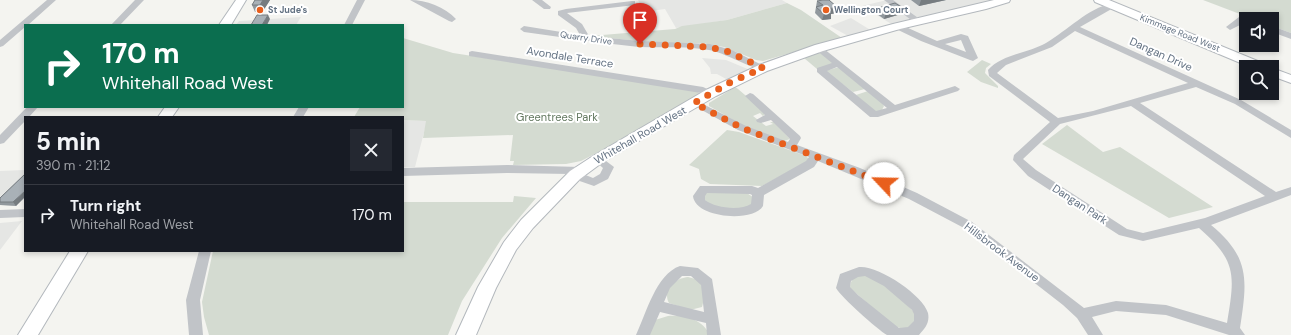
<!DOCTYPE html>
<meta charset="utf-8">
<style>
body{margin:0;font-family:"DM Sans",sans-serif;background:#242831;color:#f1f3f6;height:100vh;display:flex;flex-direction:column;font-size:15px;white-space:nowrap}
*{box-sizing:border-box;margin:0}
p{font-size:13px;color:#9ea1a6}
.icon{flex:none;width:22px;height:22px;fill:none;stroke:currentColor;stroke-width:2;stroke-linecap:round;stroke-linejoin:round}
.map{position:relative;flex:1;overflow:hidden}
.drawer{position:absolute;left:24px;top:116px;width:380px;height:136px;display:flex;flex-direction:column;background:#171b24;border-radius:0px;box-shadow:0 2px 6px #0003}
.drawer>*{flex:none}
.hud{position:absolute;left:24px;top:24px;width:380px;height:84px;border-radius:0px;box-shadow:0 2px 6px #0003;background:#0b6e4f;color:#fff;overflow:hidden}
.controls{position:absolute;left:1239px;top:12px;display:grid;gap:8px}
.controls a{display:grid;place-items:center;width:40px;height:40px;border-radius:0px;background:#171b24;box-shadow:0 2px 6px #0003;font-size:20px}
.pin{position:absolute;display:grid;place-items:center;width:34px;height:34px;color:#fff;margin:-41px -17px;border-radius:50% 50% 50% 0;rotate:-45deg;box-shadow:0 0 4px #0007}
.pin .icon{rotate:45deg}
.me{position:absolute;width:44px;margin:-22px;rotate:294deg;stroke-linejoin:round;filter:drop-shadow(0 0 3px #0008)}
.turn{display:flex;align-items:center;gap:14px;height:84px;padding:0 12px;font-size:18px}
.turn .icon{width:52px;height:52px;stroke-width:2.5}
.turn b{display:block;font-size:28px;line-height:34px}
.round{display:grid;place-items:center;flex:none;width:42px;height:42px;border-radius:0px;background:#242831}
.headline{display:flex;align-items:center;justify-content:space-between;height:68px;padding:0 12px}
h1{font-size:24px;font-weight:800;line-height:30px}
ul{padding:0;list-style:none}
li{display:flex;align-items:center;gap:12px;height:60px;padding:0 12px;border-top:1px solid #363941}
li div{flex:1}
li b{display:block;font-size:15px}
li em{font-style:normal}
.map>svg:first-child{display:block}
</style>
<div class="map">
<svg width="1291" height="335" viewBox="0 0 1291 335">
<rect width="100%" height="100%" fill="#f4f4f0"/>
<!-- built -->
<path fill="#e5e6e4" d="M638,0H782L787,3L727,20L676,28L665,9L644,12Z
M887,0H993L893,25L862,6Z
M301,17L296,25H236L239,21Z
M851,18L872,31L850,37L830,26Z
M702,58L726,60L750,70L728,80L717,74H711L710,68Z
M403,120L427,121L415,167H403Z
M25,170V198L16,206L0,205V171Z
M22,221L0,250V223Z"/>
<!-- green -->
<path fill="#d4dbd1" d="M1203,0H1291V33L1272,26V19H1253Z
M787,3L801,10L842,38L763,61L756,60L724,47L702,43H658L590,36L675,29L682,26L727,20Z
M403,38L453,53L692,90L698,91L699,94L626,138L581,161L566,164L513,165L514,161H510L513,135L423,138L426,121L403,120V117H354L360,107H403Z
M821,52L835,64L817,69L804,58Z
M982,60L991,64L986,68L985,73L998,86V88L981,82L967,72Z
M839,67L865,89L853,92L825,71Z
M735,87L738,89L766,113L763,116L760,113L753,116L766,126L773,124L770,122H774L790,139L784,141L744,126L709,106V103Z
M868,91L883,104L884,106L882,110L875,112L856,95Z
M1067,125L1103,152L1120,147L1213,207L1169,218L1042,144Z
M727,130L739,132L806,156L810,160L762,186L710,184L701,179L699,169L689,165Z
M706,192L747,193L754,198L753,205L742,209L712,207L708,205L702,195Z
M514,196L536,198L502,238L462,301L448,335H209L204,317L202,302L213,251H403V202H513Z
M862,274C884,279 902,300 917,315L915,325L903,329L894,326L850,288C850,279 855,277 862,274Z
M688,277L699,280C704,290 705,297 702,307L690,310L669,303C662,290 675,278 688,277Z
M668,316C685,315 702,319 710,335H648L655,320Z"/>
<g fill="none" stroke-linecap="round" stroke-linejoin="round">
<defs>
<path id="secondary" d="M236,0H246L231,25H219Z
M994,0H1010L1009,2L986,9L900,29L823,51L767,71L716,96L603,162L580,179L533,228L516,250L496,288L476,335H456L478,287L504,242L521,220L570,171L593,156L706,90L759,65L815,45L893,24Z
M1094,0H1109L1265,64L1267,67H1250L1095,2Z
M1272,68L1291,75V83L1272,76Z
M165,107H179L172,117H158Z
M70,251H88L38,335H18Z"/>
</defs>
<!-- secondary casing -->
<use href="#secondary" stroke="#b3b8bd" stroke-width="2"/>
<!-- street -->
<path fill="#c1c4c8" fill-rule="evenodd" d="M47,0H56L28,25H25V27L3,46L0,47V40Z
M135,0H144L120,25H111Z
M357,0H365L352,25H344Z
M410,0C426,0 445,7 456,19L452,22L449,21Z
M532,0H542L551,7L550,9H544Z
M884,0H893L921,20L920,22H914Z
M632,1H635V5L567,13L582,24L589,36L640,41L710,44L732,50L768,68L766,70C757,72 724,52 709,50C686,46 662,48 639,47C601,43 562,37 524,32L520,29L524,26L580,35L576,28L558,15V11L566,9Z
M1112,3L1116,5L1115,7L1080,27L1241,100L1291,130V138L1235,104L1196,87L1140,103L1276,192L1291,187V195L1211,225C1251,258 1247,281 1240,328L1245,335H1229L1166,315L1116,311L1092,317L1103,335H1088L1077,318L1063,305L964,228L909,199L818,161L814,167L764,195L763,206C753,223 695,218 693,196L700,186H752L758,188L806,161L809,157L738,130L689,103L691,101H697L746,126L788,142L790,139L771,120L761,123L757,122L756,120L765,115L745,96L750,93L753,94L800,136L801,138L797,145L860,168L917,193L972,222L1084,308L1116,301L1166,305L1227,323C1235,275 1237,261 1199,228L1143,241L1119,235L1028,176L1013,160L1014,155L1050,122L989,76L988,70C1002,54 1029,53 1046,43C1068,30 1087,9 1112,3ZM1075,31L1188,83L1093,111L1058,118L997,73L1006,65L1052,47ZM1131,106L1265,196L1205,218L1143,233L1127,229L1036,170L1023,159L1060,124ZM707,193L750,194L752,195L751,204C740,211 715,208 705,200V196Z
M1246,16L1250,19H1246V22L1230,30L1226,27L1239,17Z
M897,23L937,41L961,34L968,36L978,58L973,61L970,60L921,41L894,28V24ZM961,40L966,52L945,44Z
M1272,26L1291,33V39L1272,32Z
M819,45L895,105L955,86L960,89L958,91L878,117H870L817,72V68L832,63L816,50L815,48ZM837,67L887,108L876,111L827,71Z
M472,51L703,87L716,93L711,96L701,93L469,56V52Z
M27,107H38L29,117H25V121L4,143L0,144V135Z
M299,107H309L303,117H293Z
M598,155L614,167L608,179L594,186L571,178L570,174L507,173L403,176V168L507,165L580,167L586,171L583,174L593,178L600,174L603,168L593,159Z
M25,209V217L0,218V210Z
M199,251H211L200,300L203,335H189L186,300Z
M680,266L698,268L712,279L721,335H707L706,323L660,312L650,335H636C646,314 656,274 680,266ZM682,276H691L701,285L704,312L664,302L670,288Z
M859,267C878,265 923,295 928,313C930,323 925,328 919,335C912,335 893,335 887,335C878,330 841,297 836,288L840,274ZM865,276L884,286L912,310L914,314V321L908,327L899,328L858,295L850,287L851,281L858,277Z"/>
<!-- secondary -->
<use href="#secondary" fill="#fff" fill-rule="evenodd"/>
</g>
<!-- wall -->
<path fill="#91989d" d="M255,0H270L263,11L255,12L252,5Z
M911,0H946L919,6Z
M817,1L836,13L831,14V19L822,20L815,13Z
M878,8H903L901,14L884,19L877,14Z
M25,174L16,206L0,205V198Z"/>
<!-- shaded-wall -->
<path fill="#767c80" d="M263,0H270L263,11L260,5Z
M921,0H946L919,6Z
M837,7L836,13L831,14V19L822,20L824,14L828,9Z
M903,8L901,14L884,19L886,13Z
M268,15L270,19L267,25H262Z
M25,191V197L16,206L13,202Z"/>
<!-- building -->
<path fill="#a9b1b7" stroke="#767c80" d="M255,0H263L260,5H252Z
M823,0H829L837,7L828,9L832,13L824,14L816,7L823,5L817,1Z
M895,3L903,8L886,13L878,8Z
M257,15H268L262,25H251Z
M25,174V191L13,202H0V198Z"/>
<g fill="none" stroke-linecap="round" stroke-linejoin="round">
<!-- route -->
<path stroke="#e85f1d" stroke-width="7" stroke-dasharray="0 12.6" d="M640,44L710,47L729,52L763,68L731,82L694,103L742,128L884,183"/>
</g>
<!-- markers -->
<g fill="#e85f1d" stroke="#fff" stroke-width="1.5">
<circle cx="260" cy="10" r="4"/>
<circle cx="826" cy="10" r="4"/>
</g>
<g text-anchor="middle" stroke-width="4" stroke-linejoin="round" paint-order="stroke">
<!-- far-poi labels -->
<g font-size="9" font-weight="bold" fill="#627182" stroke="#fff" text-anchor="start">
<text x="268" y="13">St Jude's</text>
<text x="834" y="13">Wellington Court</text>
</g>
<!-- far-street labels -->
<g font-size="9" fill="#627182" stroke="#fff">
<text transform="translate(1180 33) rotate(22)" y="3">Kimmage Road West</text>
<text transform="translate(586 38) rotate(8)" y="3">Quarry Drive</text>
</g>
<!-- street labels -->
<g font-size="11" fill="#627182" stroke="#fff">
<text transform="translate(1161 54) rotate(24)" y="4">Dangan Drive</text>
<text transform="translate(570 57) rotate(9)" y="4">Avondale Terrace</text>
<text transform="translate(640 135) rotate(-30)" y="4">Whitehall Road West</text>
<text transform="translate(1080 204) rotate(33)" y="4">Dangan Park</text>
<text transform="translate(1002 252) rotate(37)" y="4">Hillsbrook Avenue</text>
</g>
<!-- park labels -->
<g font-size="11" fill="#647961" stroke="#fff">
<text x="557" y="121">Greentrees Park</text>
</g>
</g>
</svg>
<div class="controls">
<a><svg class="icon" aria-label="sound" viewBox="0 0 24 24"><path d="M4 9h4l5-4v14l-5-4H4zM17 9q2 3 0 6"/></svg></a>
<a><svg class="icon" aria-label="search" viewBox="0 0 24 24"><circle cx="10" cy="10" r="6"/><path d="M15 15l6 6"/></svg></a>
</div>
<div class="pin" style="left:640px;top:44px;background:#d93025"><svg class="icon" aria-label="arrive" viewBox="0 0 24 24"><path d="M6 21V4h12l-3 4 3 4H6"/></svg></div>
<svg class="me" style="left:884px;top:183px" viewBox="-20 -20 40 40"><circle r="19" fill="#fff"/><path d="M0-13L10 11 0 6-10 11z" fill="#e85f1d"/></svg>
<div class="hud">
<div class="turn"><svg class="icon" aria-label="right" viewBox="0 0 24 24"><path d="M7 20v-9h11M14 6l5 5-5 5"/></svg><div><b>170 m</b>Whitehall Road West</div></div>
</div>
<section class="drawer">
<div class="headline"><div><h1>5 min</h1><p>390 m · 21:12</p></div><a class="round"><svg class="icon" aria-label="close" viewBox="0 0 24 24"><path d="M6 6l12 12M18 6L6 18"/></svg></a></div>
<ul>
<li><svg class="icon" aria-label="right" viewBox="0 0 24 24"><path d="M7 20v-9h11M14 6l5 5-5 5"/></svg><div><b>Turn right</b><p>Whitehall Road West</p></div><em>170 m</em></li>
</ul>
</section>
</div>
